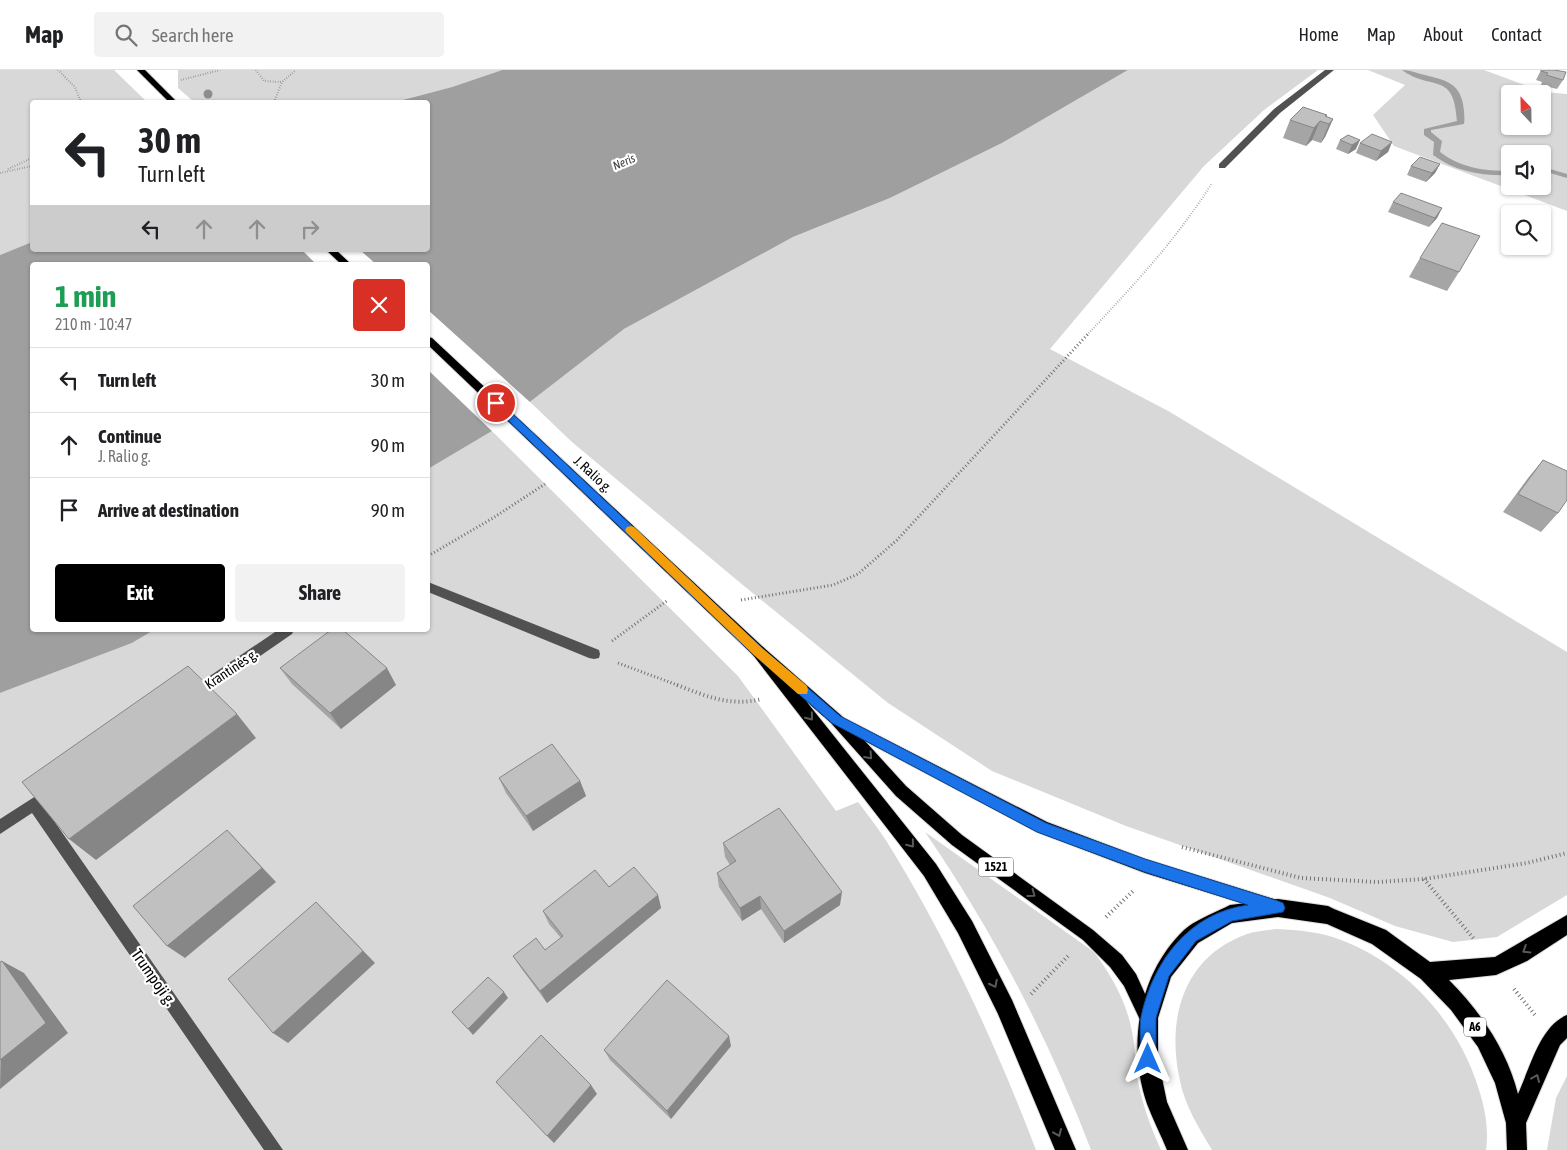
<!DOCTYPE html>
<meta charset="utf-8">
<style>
body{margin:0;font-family:"Asap Condensed",sans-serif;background:#f2f2f2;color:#202124;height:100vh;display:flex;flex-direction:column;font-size:19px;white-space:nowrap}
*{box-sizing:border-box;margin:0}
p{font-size:16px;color:#757577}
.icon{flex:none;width:28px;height:28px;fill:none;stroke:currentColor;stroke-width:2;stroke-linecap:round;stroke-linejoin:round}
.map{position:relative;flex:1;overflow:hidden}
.side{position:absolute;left:30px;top:192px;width:400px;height:370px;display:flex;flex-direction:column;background:#fff;border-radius:5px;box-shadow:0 1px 4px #0004}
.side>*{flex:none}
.hud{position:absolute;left:30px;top:30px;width:400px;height:152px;border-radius:5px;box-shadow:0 1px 4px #0004;background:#fff;color:#202124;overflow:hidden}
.needle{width:32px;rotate:338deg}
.controls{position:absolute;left:1501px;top:15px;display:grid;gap:10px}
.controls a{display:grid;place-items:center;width:50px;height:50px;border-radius:5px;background:#fff;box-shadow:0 1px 4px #0004;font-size:25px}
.pin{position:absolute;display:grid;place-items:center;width:42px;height:42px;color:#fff;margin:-21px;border:2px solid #fff;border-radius:50%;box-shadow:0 1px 5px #0007}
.me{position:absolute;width:55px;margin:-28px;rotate:0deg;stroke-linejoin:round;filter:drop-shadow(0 0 4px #0008)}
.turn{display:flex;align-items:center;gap:18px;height:105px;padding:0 25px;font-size:22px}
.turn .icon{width:65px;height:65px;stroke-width:2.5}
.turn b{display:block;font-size:35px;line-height:42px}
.lanes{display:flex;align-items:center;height:48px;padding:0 25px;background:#0003;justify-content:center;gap:25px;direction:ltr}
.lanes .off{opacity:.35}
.round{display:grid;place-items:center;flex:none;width:52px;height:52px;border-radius:5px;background:#f2f2f2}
.headline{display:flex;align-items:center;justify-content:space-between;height:85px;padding:0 25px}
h1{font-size:30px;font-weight:700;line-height:38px;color:#1e9e55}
.cta{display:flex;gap:10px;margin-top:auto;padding:10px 25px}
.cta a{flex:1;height:58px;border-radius:5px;background:#000;color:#fff;font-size:20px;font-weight:700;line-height:58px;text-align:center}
.cta a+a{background:#f2f2f2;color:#202124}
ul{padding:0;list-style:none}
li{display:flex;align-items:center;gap:15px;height:65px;padding:0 25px;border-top:1px solid #e0e0e0}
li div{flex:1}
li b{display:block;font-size:19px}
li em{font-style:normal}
header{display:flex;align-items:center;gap:30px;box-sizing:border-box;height:70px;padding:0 25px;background:#fff;border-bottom:1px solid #e0e0e0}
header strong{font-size:24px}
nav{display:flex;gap:28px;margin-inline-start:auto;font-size:18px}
.search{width:350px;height:45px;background:#f2f2f2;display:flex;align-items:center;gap:12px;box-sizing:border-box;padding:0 18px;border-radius:5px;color:#757577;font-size:19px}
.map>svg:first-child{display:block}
</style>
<header>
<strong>Map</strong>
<div class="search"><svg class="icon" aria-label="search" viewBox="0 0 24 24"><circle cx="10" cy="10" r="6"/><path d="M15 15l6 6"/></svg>Search here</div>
<nav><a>Home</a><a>Map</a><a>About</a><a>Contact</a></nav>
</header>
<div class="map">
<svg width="1567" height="1080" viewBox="0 0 1567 1080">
<rect width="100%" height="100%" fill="#fff"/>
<!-- green -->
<path fill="#d8d8d8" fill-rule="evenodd" d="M0,0H114L147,32H32V172L0,185Z
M178,0H502L452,17L395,32H194L178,18Z
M1128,0H1318L1264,40L1204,96L1050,279L1170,342L1567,582V825L1497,867L1453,872L1395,856L1330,828L1126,756L992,701L888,633L738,511L572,372L529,331L624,259L793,167L890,128L1002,73Z
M1368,0H1484L1544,22L1567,24V141L1394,76L1373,45L1405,15ZM1510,24H1542V56H1510ZM1510,84H1542V116H1510Z
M492,361L738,606L836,741L858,732C871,749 884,766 895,785C952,879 997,978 1036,1080H0V623L132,573L154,560H428V399Z
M925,762L1094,882C1111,905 1125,929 1131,957C1135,973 1135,991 1137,1007C1142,1033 1150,1056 1161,1080H1091C1048,967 993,861 925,762Z
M1277,859C1299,860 1321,862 1341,870C1407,895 1459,953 1479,1020C1485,1038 1489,1061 1486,1080H1212C1199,1058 1185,1036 1180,1011C1166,949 1183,887 1247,864C1257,861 1268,860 1277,859Z
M1567,1006V1080H1547L1556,1028Z"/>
<!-- water -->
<path fill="#9f9f9f" d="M502,0H1128L1002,73L890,128L793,167L624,259L492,361L428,399V195H32V560H154L132,573L0,623V185L32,172V180H428V32H395L452,17Z"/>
<!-- pier -->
<path fill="#fff" d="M302,180H360L377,195H317Z
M428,240L531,333L494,363L428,300Z"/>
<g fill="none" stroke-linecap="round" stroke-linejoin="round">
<!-- stream -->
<path fill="#9f9f9f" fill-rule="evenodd" d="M1402,0C1410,0 1416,3 1425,5C1444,10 1459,12 1463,34C1464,40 1465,48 1464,54L1431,60V62L1442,71L1440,82C1461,98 1484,101 1510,101V105C1482,106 1456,102 1433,85L1434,72L1424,65V59L1457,51C1454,0 1432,22 1402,0Z
M1550,99L1567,104V108L1550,103L1542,104V100Z"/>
<defs>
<path id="major" d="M137,0H145L177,32H169Z
M326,180H336L352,195H342Z
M428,267L432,268L763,577L844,648L1047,752L1145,789L1274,829L1279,831L1282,836L1279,841L1274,843L1145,803L1037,762L865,671L906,716L962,765L1093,860L1122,885L1136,904L1156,948L1154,954L1148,956L1142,954L1124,916L1110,897L1083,870L952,775L896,726L831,653L753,585L428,275Z"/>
<path id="highway" d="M758,575L763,577L936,794L972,851L1012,930L1076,1080H1055L998,944L958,863L924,806L753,585L750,581L753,577Z
M1278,829L1328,836L1334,839L1386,860L1430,892L1495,887L1567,845V865L1527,891L1496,905L1449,910C1480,941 1507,980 1518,1024C1530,998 1540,956 1567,945V968L1560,975L1526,1053L1527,1080H1507L1506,1053L1495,1013L1478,977L1451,940L1421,909L1372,874L1327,854L1278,847L1232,853L1198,873L1171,907L1158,948V989L1167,1032L1188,1080H1167C1161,1065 1153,1050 1147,1034C1127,976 1138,904 1184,860C1194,851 1211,844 1224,838L1230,835Z"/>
</defs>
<!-- major casing -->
<use href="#major" stroke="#dbdbdb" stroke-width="2"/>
<!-- highway casing -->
<use href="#highway" stroke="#dbdbdb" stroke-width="2"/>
<!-- path-far2 -->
<path stroke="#737373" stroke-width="2" stroke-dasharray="0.5 2" stroke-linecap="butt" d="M58,0L75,17L81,32
M256,0L264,11L282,12
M181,10L220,0
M274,32L282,12L296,0
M8,99L32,88
M0,103L32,96
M1087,265C1132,217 1177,169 1212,113"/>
<!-- path-far1 -->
<path stroke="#737373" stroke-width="3" stroke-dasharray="1 2.5" stroke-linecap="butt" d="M428,486L493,448L545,414
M741,530L833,515L858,504L897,470L1088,264
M612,571L668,530
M618,593L680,616"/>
<!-- path -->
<path stroke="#737373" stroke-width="4" stroke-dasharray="1 3" stroke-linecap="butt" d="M677,615C706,626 730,637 762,629
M1182,777L1301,808L1377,812L1424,809L1527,793L1567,783
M1424,809L1474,869
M1106,847L1134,820
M1514,919L1535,945
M1031,924L1070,884"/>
<!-- minor -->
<path fill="#515151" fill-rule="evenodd" d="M1325,0H1334L1280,43L1225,98H1219V94L1274,39Z
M428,512L599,580L600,584L599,588L594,589L589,588L428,522Z
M278,560H294L292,564L199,628L194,630L189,628L187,624L189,620Z
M39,724L44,725L46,730L43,735L283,1080H264L32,743L0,764V749Z"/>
<!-- major -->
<use href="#major" fill="#000" fill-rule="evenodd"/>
<!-- highway -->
<use href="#highway" fill="#000" fill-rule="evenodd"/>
</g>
<!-- trees -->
<circle fill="#8d8d8d" cx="208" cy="24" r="4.5"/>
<!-- wall -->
<path fill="#a5a5a5" d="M1541,0L1563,10L1557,19L1541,15L1542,12L1536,10Z
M1327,45L1326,47L1333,49L1325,67L1321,73L1312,70L1306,76L1283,68L1290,50Z
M1348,65L1356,79L1348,84L1336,79L1340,70Z
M1392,72L1388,82L1376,91L1356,83L1360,73Z
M1440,94L1435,103L1426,112L1407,105L1411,96Z
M1393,132L1442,138L1437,148L1429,157L1388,142Z
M1420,188L1459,202L1447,221L1409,207Z
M1543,390L1558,443L1541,462L1503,442L1528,408Z
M280,598L396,615L341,659L292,614Z
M499,708L580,711L586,726L533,761L506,723Z
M723,773L840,835L784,873L761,839L742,851L719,817L717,803L730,795L725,787Z
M609,817L658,825L661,838L547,933L521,898L513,886L545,880L561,868L549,854L543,841Z
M731,976L671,1049L610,990L604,980Z"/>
<!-- shaded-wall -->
<path fill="#868686" d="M1333,49L1325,67L1321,73L1329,54Z
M1320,51L1312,70L1306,76L1314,58Z
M1360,70L1356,79L1348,84L1352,75Z
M1392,72L1388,82L1376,91L1381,81Z
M1440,94L1435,103L1426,112L1432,103Z
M1442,138L1437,148L1429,157L1435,148Z
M387,598L396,615L341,659L330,643Z
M237,644L256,668L96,790L69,769Z
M580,711L586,726L533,761L526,746Z
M227,760L276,812L185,888L167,876Z
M842,822L840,835L784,873V861Z
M658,825L661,838L547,933L540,921Z
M760,826L761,839L742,851L740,838Z
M316,832L375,893L288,973L273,963Z
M2,891L24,903L68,963L0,1019Z
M504,922L508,928L473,965L468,959Z
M729,966L731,976L671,1049L667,1041Z
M591,1015L597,1024L554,1073L547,1066Z"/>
<!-- building -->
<path fill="#c0c0c0" stroke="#868686" d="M1541,0H1554L1566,2L1563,10L1546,5L1548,3L1541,1Z
M1303,37L1327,45L1325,46L1333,49L1329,54L1320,51L1314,58L1290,50Z
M1372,64L1392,72L1381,81L1360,73Z
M1348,65L1360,70L1352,75L1340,70Z
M1420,87L1440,94L1432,103L1411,96Z
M1401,123L1442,138L1435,148L1393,132Z
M1442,153L1480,166L1459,202L1420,188Z
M1543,390L1567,401V430L1558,443L1518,424Z
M331,560H343L387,598L330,643L280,598Z
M188,596L237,644L69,769L22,712Z
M552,674L580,711L526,746L499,708Z
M779,738L842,822L784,861L760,826L740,838L717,803L736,791L723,773Z
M227,760L262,798L167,876L133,836Z
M634,797L658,825L540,921L513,886L536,868L545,880L563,866L543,841L595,800L609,817Z
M316,832L363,881L273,963L228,909Z
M2,891L46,953L0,990V892Z
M488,907L504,922L468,959L452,942Z
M667,910L729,966L667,1041L604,980Z
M541,965L591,1015L547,1066L496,1012Z"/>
<!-- one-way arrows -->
<defs><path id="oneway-chevron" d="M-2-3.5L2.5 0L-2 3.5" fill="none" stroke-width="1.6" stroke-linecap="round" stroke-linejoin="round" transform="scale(1.25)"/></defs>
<g stroke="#595959">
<use href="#oneway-chevron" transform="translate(810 647) rotate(51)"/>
<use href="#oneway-chevron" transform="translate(869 686) rotate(48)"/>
<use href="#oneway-chevron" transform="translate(911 774) rotate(52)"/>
<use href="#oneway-chevron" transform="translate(1032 824) rotate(36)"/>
<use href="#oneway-chevron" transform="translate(1526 880) rotate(148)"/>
<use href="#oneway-chevron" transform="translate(994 914) rotate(63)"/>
<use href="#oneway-chevron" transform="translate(1536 1008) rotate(-67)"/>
<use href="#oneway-chevron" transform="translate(1058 1063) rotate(67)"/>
</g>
<!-- route -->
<path fill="#1a73e8" stroke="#114b97" d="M496,330L499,331L762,578L840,646L1046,753L1145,789L1278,831L1283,833L1285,838L1283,842L1232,851L1196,871L1169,906L1156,948V989L1153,995L1148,997L1143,995L1141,989C1141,976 1139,960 1141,947C1153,891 1189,843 1248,835L1145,802L1037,762L832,653L754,585L492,335L491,333Z"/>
<!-- slow -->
<path fill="#f59e0b" d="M631,456L634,457L762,578L807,616L808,620L807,624H798L754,585L627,463L625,460L627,457Z"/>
<g text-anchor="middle" stroke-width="4.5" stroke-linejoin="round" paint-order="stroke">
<!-- far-water labels -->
<g font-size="12" font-style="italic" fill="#404040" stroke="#fff">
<text transform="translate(624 92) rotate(-23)" y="4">Neris</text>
</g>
<!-- shield labels -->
<g fill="#fff" stroke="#4c4c4c" stroke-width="1">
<rect x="978.5" y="787.5" width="35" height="19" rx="4"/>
<rect x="1464" y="947.5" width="22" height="19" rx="4"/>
</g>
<g font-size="12" font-weight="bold" fill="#000">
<text x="996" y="801">1521</text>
<text x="1475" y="961">A6</text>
</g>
<!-- street labels -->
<g font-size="14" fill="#000" stroke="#fff">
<text transform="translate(593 404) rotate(43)" y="5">J. Ralio g.</text>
<text transform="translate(231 599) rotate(-34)" y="5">Krantinės g.</text>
</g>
<!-- near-street labels -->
<g font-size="16" fill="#000" stroke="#fff">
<text transform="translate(154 907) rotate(55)" y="6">Trumpoji g.</text>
</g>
</g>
</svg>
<div class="controls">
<a><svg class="needle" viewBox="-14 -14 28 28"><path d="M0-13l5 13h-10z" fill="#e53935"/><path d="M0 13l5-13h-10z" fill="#757577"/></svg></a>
<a><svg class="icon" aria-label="sound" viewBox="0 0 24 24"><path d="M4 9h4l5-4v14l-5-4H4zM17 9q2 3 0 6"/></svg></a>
<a><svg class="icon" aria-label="search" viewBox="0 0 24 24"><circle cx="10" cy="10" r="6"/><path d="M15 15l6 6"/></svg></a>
</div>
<div class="pin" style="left:496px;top:333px;background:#d93025"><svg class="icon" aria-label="arrive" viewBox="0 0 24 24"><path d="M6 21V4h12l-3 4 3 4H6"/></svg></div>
<svg class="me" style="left:1148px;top:989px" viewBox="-20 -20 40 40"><path d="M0-17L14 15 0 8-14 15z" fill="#1a73e8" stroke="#fff" stroke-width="4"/></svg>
<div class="hud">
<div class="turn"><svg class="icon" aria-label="left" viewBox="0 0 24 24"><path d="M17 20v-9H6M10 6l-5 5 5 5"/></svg><div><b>30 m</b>Turn left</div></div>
<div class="lanes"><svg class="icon" aria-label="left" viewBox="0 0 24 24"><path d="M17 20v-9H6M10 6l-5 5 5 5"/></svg><svg class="icon off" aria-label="ahead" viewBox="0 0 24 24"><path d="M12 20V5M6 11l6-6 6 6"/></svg><svg class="icon off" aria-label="ahead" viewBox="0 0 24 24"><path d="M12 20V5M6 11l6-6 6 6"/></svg><svg class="icon off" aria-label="right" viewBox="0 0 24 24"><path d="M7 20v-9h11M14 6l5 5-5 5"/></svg></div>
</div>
<section class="side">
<div class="headline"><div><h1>1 min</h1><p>210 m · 10:47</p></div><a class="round" style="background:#d93025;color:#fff"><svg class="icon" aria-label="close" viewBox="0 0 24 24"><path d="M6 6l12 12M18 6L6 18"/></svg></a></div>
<ul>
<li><svg class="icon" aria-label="left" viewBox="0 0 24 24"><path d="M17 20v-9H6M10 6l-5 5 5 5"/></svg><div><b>Turn left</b></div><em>30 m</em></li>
<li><svg class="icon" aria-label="ahead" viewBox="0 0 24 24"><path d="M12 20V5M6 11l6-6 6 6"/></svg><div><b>Continue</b><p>J. Ralio g.</p></div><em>90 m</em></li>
<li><svg class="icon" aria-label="arrive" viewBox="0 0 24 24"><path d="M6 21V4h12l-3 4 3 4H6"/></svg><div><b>Arrive at destination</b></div><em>90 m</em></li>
</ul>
<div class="cta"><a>Exit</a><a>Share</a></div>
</section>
</div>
